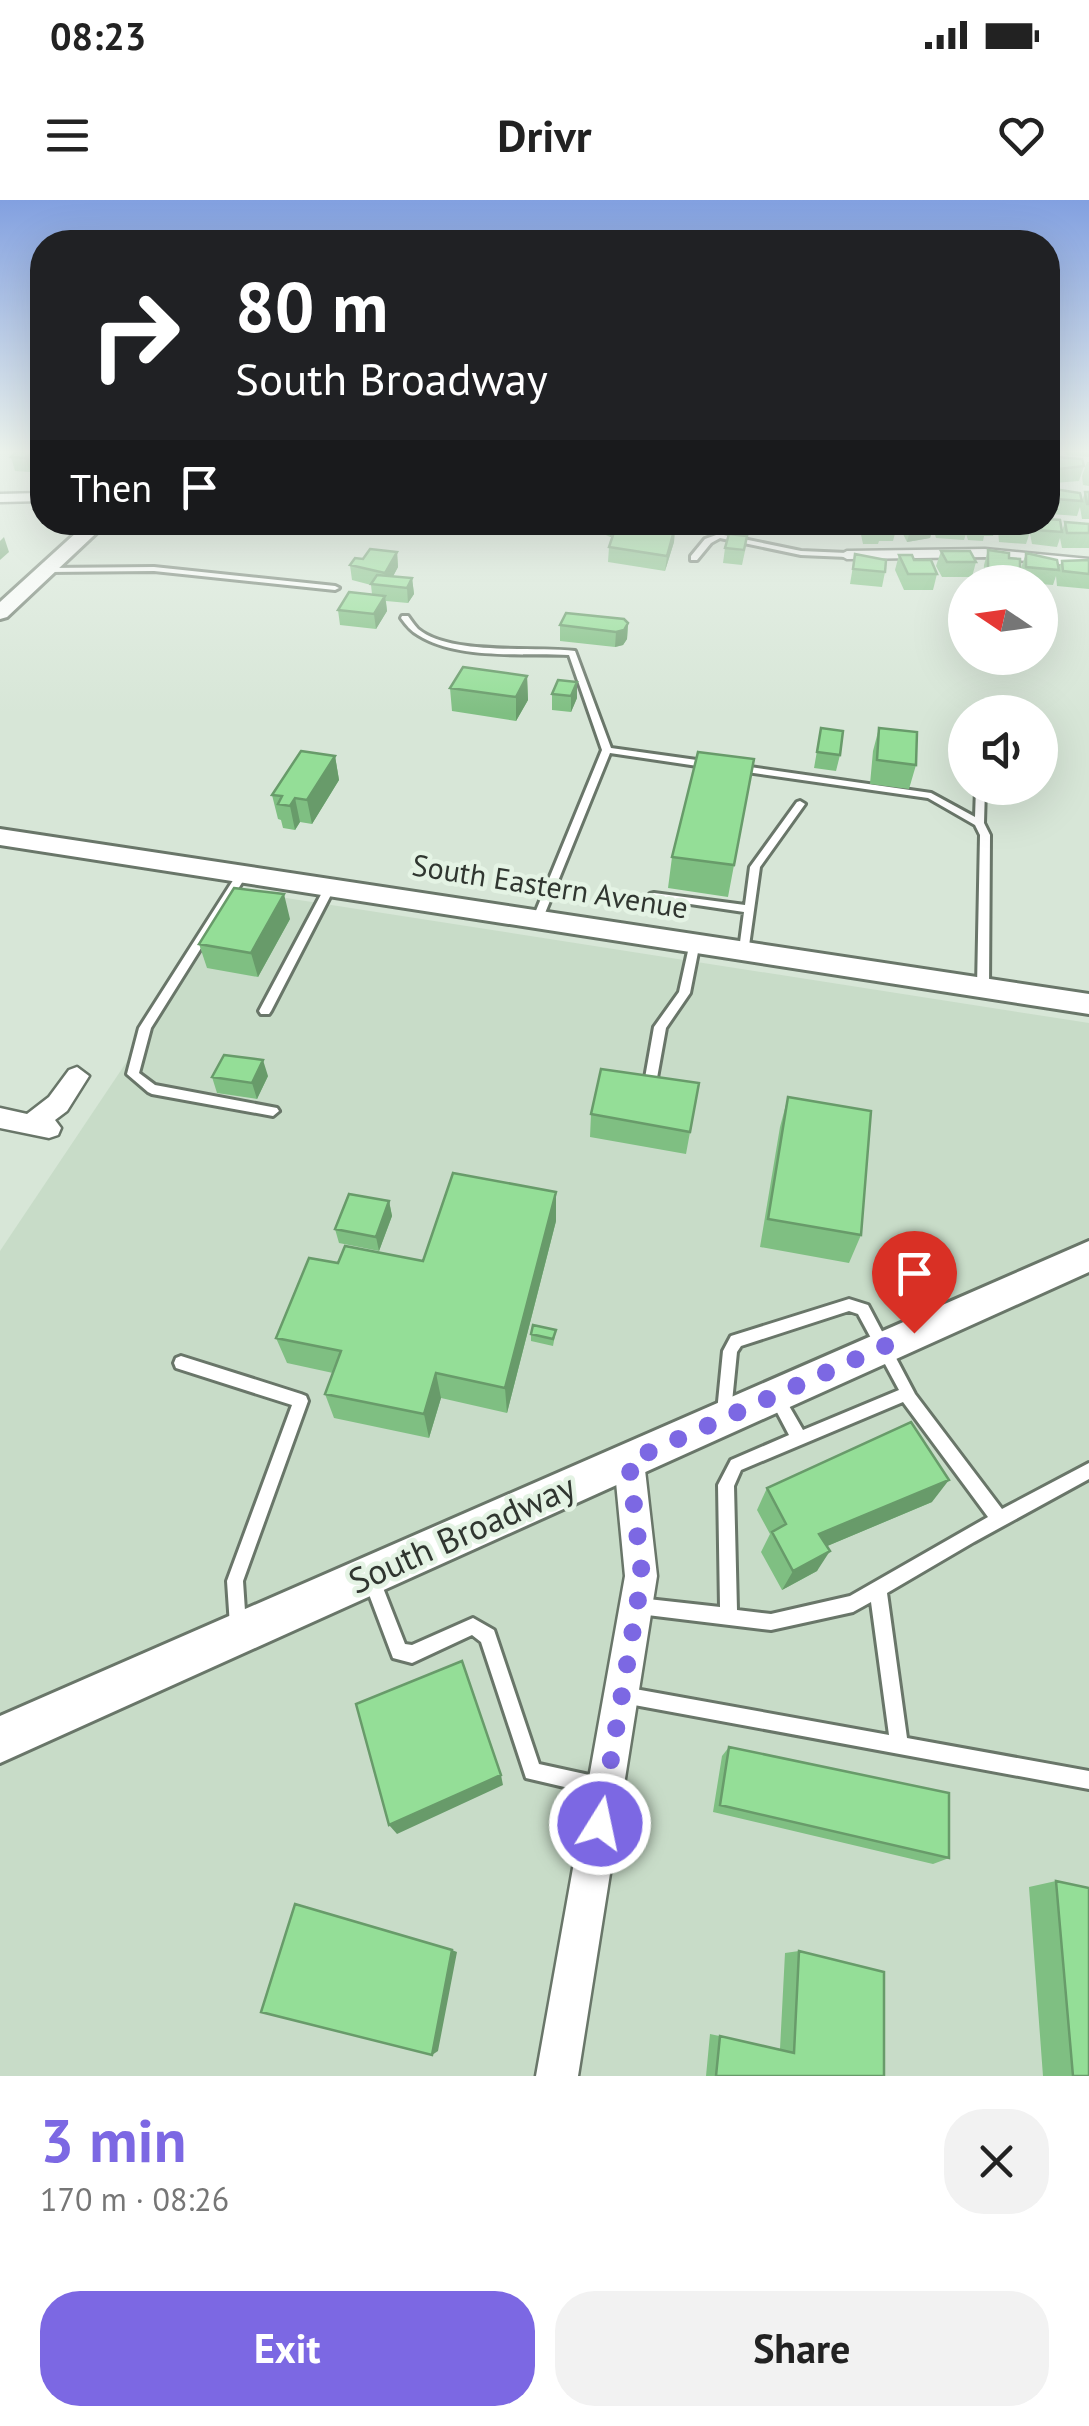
<!DOCTYPE html>
<meta charset="utf-8">
<style>
body{margin:0;font-family:"PT Sans",sans-serif;background:#f2f2f2;color:#222;height:100vh;display:flex;flex-direction:column;font-size:38px;white-space:nowrap}
*{box-sizing:border-box;margin:0}
p{font-size:32px;color:#767676}
.icon{flex:none;width:55px;height:55px;fill:none;stroke:currentColor;stroke-width:2;stroke-linecap:round;stroke-linejoin:round}
.map{position:relative;height:1876px;overflow:hidden}
.drawer{display:flex;flex-direction:column;background:#fff;flex:1}
.drawer>*{flex:none}
.guide{position:absolute;left:30px;top:30px;width:1030px;height:305px;border-radius:40px;box-shadow:0 10px 40px #0002;background:#202124;color:#fff;overflow:hidden}
.needle{width:65px;rotate:283deg}
.fabs{position:absolute;left:948px;top:365px;display:grid;gap:20px}
.fabs a{display:grid;place-items:center;width:110px;height:110px;border-radius:50%;background:#fff;box-shadow:0 10px 40px #0002;font-size:50px}
.pin{position:absolute;display:grid;place-items:center;width:85px;height:85px;color:#fff;margin:-102px -42px;border-radius:50% 50% 50% 0;rotate:-45deg;box-shadow:0 0 10px #0007}
.pin .icon{rotate:45deg}
.me{position:absolute;width:110px;margin:-55px;rotate:10deg;stroke-linejoin:round;filter:drop-shadow(0 0 8px #0008)}
.turn{display:flex;align-items:center;gap:35px;height:210px;padding:0 40px;font-size:45px}
.turn .icon{width:130px;height:130px;stroke-width:2.5}
.turn b{display:block;font-size:70px;line-height:85px}
.then{display:flex;align-items:center;height:95px;padding:0 40px;background:#0003;gap:20px;font-size:38px}
.round{display:grid;place-items:center;flex:none;width:105px;height:105px;border-radius:40px;background:#f2f2f2}
.overview{display:flex;align-items:center;justify-content:space-between;height:170px;padding:0 40px}
h1{font-size:60px;font-weight:600;line-height:75px;color:#7c68e3}
.cta{display:flex;gap:20px;margin-top:auto;padding:20px 40px}
.cta a{flex:1;height:115px;border-radius:40px;background:#7c68e3;color:#fff;font-size:40px;font-weight:600;line-height:115px;text-align:center}
.cta a+a{background:#f2f2f2;color:#222}
.status{display:flex;justify-content:space-between;align-items:center;height:70px;padding:0 50px;background:#fff;direction:ltr}
.status svg{height:28px;fill:currentColor}
header{display:flex;justify-content:space-between;align-items:center;height:130px;padding:0 40px;background:#fff;font-size:45px;font-weight:600}
.map>svg:first-child{display:block}
</style>
<div class="status"><b>08:23</b><svg viewBox="0 0 49 12"><path d="M0 12V9h3v3zM5 12V6h3v6zM10 12V3h3v9zM15 12V0h3v12zM26 1h20v11H26zM47 4h2v5h-2z"/></svg></div>
<header><svg class="icon" aria-label="menu" viewBox="0 0 24 24"><path d="M4 6h16M4 12h16M4 18h16"/></svg>Drivr<svg class="icon" aria-label="heart" viewBox="0 0 24 24"><path d="M12 20l-8-8c-3-5 5-10 8-4 3-6 11-1 8 4z"/></svg></header>
<div class="map">
<svg width="1089" height="1876" viewBox="0 0 1089 1876">
<rect width="100%" height="100%" fill="#d7e6d7"/>
<!-- built -->
<path fill="#c8dcc8" d="M241,691L1089,823V1876H0V1051Z"/>
<g fill="none" stroke-linecap="round" stroke-linejoin="round">
<defs>
<path id="service" d="M344,322H370L387,326L383,328Z
M719,334L801,351L847,353L851,355L847,357L801,355L720,338L711,343L697,360H691V356L705,339Z
M154,367L335,386L339,388L335,390L154,371L48,372L44,370L48,368Z
M402,416H408C411,420 414,425 418,429C451,456 533,446 575,451L611,548L711,562L716,565L711,568L610,553L543,718L542,720H534L533,718L602,550L569,455C523,453 458,460 418,435C411,431 406,425 401,418Z
M736,565L931,593L975,617L976,588H985L984,623L990,635L989,787L987,790L983,791L977,787L980,635L975,625L928,598L733,570L731,568Z
M800,601L805,604L760,667L748,753H740L739,750L744,712L650,698V694L654,693L745,705L750,667L797,602Z
M243,670L248,673L151,828L139,873L155,885L277,908L279,911L273,916L152,894L148,892L127,874L139,828L239,671Z
M330,684L335,687L271,811L269,814H261L259,811L325,687Z
M695,738L700,742L690,793L666,828L657,878L655,881H647L645,878L654,827L679,792L690,742Z
M849,1099L868,1105L915,1194L1002,1309L1089,1263V1279L974,1342L887,1393L907,1538L1089,1571V1589L618,1502L615,1496L618,1490L624,1487L889,1535L871,1402L853,1412L771,1430L639,1414L633,1412L631,1406L633,1400L639,1398L720,1407L718,1285L731,1260L789,1235L769,1197L771,1192L776,1190L781,1192L803,1230L899,1190L858,1114L849,1111L741,1146L737,1152L731,1212L729,1217L724,1219L719,1217L717,1212L723,1151L731,1136ZM903,1202L988,1317L850,1396L771,1414L737,1410L734,1286L741,1270Z
M181,1156L301,1194L306,1196L308,1201L243,1381L246,1426L244,1432L238,1434L232,1432L230,1426L227,1381L292,1205L176,1168L174,1163L176,1158Z
M372,1373L378,1375L405,1444L412,1445L473,1418L494,1430L539,1564L603,1578L609,1581L612,1587L609,1593L603,1596L526,1578L481,1442L472,1435L412,1463L393,1458L364,1381L366,1375Z"/>
<path id="minor" d="M42,293V301L0,302V294Z
M985,349L1089,359V367L985,357L847,359L840,355L847,351Z
M77,867L89,876L67,911L55,920L61,928L58,935L49,938L0,928V908L27,914L49,897L69,870Z
M629,1246L640,1250L644,1261L657,1376L578,1876H536L625,1376L614,1261L618,1250Z"/>
<path id="tertiary" d="M88,322H108L7,417L0,419V402Z
M0,629L1089,794V814L0,645Z
M1089,1041V1072L0,1563V1516Z"/>
</defs>
<!-- service casing -->
<use href="#service" stroke="#697669" stroke-width="6"/>
<!-- minor casing -->
<use href="#minor" stroke="#697669" stroke-width="5"/>
<!-- tertiary casing -->
<use href="#tertiary" stroke="#697669" stroke-width="6"/>
<!-- service -->
<use href="#service" fill="#fff" fill-rule="evenodd"/>
<!-- minor -->
<use href="#minor" fill="#fff" fill-rule="evenodd"/>
<!-- tertiary -->
<use href="#tertiary" fill="#fff" fill-rule="evenodd"/>
</g>
<!-- wall -->
<path fill="#7fbf82" d="M42,251V262L30,272L15,271L11,257Z
M1048,251H1061L1060,254L1048,255Z
M1064,251H1089V257L1065,255Z
M1048,255L1054,263L1056,257L1084,266L1079,281L1054,283L1052,276L1050,282H1048Z
M1087,262H1089V286L1083,285L1082,276Z
M1048,288L1051,297L1054,289L1082,301L1085,292H1089V319H1082L1080,307L1077,316L1051,314L1049,305L1048,310Z
M602,322H627V330L646,331L675,327L674,342L665,371L608,362L609,347L613,336L610,337L602,333Z
M719,322H740L739,325Z
M862,322H896L897,326L893,341H879L878,344H863L860,330Z
M903,322H997L993,336H984L983,341L968,340L966,334L964,340L936,338L933,328L930,338L907,342L901,330Z
M1000,322H1030L1031,329L1026,344L999,342L998,330Z
M1034,322H1048L1062,331L1065,322L1089,324V348H1062L1060,338L1057,347L1032,344L1030,334Z
M725,348L745,351L742,365L723,363Z
M988,350L1009,358L1020,372L1017,382H983L984,365Z
M941,351L976,362L972,377H942L936,366Z
M397,352L398,367L393,376L412,378L414,394L408,403L386,401L387,411L376,429L340,425L338,410L372,394L371,385L352,380L350,365Z
M1026,353L1058,369L1062,361L1089,360V389L1057,386L1056,376L1053,385L1040,384V382H1021V368Z
M855,354L885,372L882,387L850,384Z
M899,355L914,360L937,374L933,390H904L895,370Z
M628,423L627,439L623,445L615,447L560,441V425Z
M527,476L528,500L516,521L452,511L450,488Z
M558,480L577,498L571,512L552,510V494Z
M821,528L840,555L836,571L814,568Z
M879,528L916,565L909,589L870,584L873,551Z
M335,556L339,580L312,624L300,622L295,630L283,628L281,620L278,619L272,595Z
M754,559L728,697L668,688L672,657Z
M290,719L258,777L207,768L199,744Z
M268,876L257,899L217,893L212,877Z
M699,883L686,954L590,937L591,914Z
M788,897L861,1035L849,1063L760,1047L780,927Z
M389,1001L392,1016L379,1051L339,1043L335,1029Z
M556,1021L507,1213L441,1198L429,1238L334,1218L325,1194L333,1173L287,1163L276,1138L338,1063L423,1061Z
M556,1130L553,1146L531,1141V1134Z
M767,1288L932,1302L827,1346L817,1371L782,1390L761,1352L770,1334L757,1310Z
M729,1547L949,1658L933,1664L713,1612L722,1556Z
M1056,1681L1089,1876H1043L1029,1687Z
M799,1751L884,1876H706L710,1834L780,1849L785,1753Z"/>
<!-- shaded-wall -->
<path fill="#689b6a" d="M34,251H42V262L30,272L25,258Z
M627,322V332L610,337V323Z
M934,323L930,338L907,342L911,327Z
M675,327L674,342L665,371L667,356Z
M4,337L9,352L0,360V341Z
M397,352L398,367L388,386H387L385,373Z
M412,378L414,394L408,403L407,388Z
M385,396L387,411L376,429L374,414Z
M628,423L627,439L623,445L615,447L616,432Z
M527,476L528,500L516,521V497Z
M577,482V498L571,512V496Z
M335,556L339,580L312,624L307,600Z
M295,598L300,622L295,630L290,606Z
M284,694L290,719L258,777L251,753Z
M263,860L268,876L257,899L252,883Z
M556,992V1021L507,1213L505,1188Z
M389,1001L392,1016L379,1051L376,1037Z
M436,1173L441,1198L429,1238L424,1214Z
M949,1280L932,1302L806,1355L819,1334Z
M830,1351L817,1371L782,1390L793,1371Z
M501,1575L503,1585L397,1634L389,1625Z
M452,1750L457,1752L438,1851L432,1855Z"/>
<!-- building -->
<path fill="#94de97" stroke="#689b6a" stroke-width="2.5" d="M17,251H34L25,258L11,257Z
M1048,255L1053,256L1055,268L1048,267Z
M1056,257L1082,259L1084,266L1058,269Z
M1054,289L1080,293L1082,301L1056,299Z
M1085,292H1089V304H1087Z
M1048,319L1060,320L1062,332L1036,330V322H1048Z
M865,322H896L897,326H881L882,330L867,329Z
M908,322H934V323L911,327Z
M967,322L968,325L940,322Z
M971,322H986L987,326L972,325Z
M1003,322H1030L1031,329L1003,327Z
M1065,322L1089,324V333H1067Z
M648,324L675,327L667,356L609,347L615,329L646,331Z
M729,334L747,336L744,350L725,348Z
M370,349L397,352L385,373L350,365L355,358L363,359Z
M988,350L1009,353V358L1020,359V372L988,368Z
M941,351H970L976,362H947Z
M1026,353L1057,360L1059,370L1026,367Z
M855,354L886,360L885,372L853,369Z
M899,355H912L914,360H931L937,374H908Z
M1089,360V374L1063,371L1062,361Z
M377,375L412,378L407,388L371,384Z
M349,392L385,396L374,414L338,410Z
M566,413L624,419L628,423L624,430L616,432L560,425Z
M463,467L527,476L516,497L450,488Z
M558,480L577,482L571,496L552,494Z
M821,528L843,531L840,555L817,552Z
M879,528L917,532L916,565L877,560Z
M301,551L335,556L307,600L295,598L290,606L278,604L282,596L272,595Z
M698,552L754,559L734,665L672,657Z
M234,688L284,694L251,753L199,744Z
M224,855L263,860L252,883L212,877Z
M601,869L699,883L690,932L591,914Z
M788,897L871,911L861,1035L768,1019Z
M453,973L556,992L505,1188L436,1173L424,1214L325,1194L341,1151L276,1138L309,1058L338,1063L345,1046L423,1061Z
M349,994L389,1001L376,1037L335,1029Z
M533,1125L556,1130L553,1139L531,1134Z
M911,1222L949,1280L819,1334L830,1351L793,1371L772,1332L786,1324L767,1288Z
M462,1461L501,1575L389,1625L356,1504Z
M729,1547L949,1593V1658L720,1605Z
M1056,1681L1089,1688V1876H1073Z
M295,1704L452,1750L432,1855L261,1812Z
M799,1751L884,1772V1876H716L720,1836L794,1853Z"/>
<!-- sky -->
<linearGradient id="sky" x2="0" y2="1"><stop stop-color="#82a0e0"/><stop offset="0.49" stop-color="#edf4ed"/><stop offset="1" stop-color="#edf4ed" stop-opacity="0"/></linearGradient>
<rect width="1089" height="514" fill="url(#sky)"/>
<g fill="none" stroke-linecap="round" stroke-linejoin="round">
<!-- route -->
<path stroke="#7c68e3" stroke-width="18" stroke-dasharray="0 32.4" d="M600,1624L642,1376L629,1261L914,1133"/>
</g>
<g text-anchor="middle" stroke-width="9" stroke-linejoin="round" paint-order="stroke">
<!-- street labels -->
<g font-size="30" fill="#303630" stroke="#e4f3e4">
<text transform="translate(550 687) rotate(9)" y="10">South Eastern Avenue</text>
</g>
<!-- near-street labels -->
<g font-size="35" fill="#303630" stroke="#e4f3e4">
<text transform="translate(462 1334) rotate(-24)" y="12">South Broadway</text>
</g>
</g>
</svg>
<div class="fabs">
<a><svg class="needle" viewBox="-14 -14 28 28"><path d="M0-13l5 13h-10z" fill="#e53935"/><path d="M0 13l5-13h-10z" fill="#767676"/></svg></a>
<a><svg class="icon" aria-label="sound" viewBox="0 0 24 24"><path d="M4 9h4l5-4v14l-5-4H4zM17 9q2 3 0 6"/></svg></a>
</div>
<div class="pin" style="left:914px;top:1133px;background:#d93025"><svg class="icon" aria-label="arrive" viewBox="0 0 24 24"><path d="M6 21V4h12l-3 4 3 4H6"/></svg></div>
<svg class="me" style="left:600px;top:1624px" viewBox="-20 -20 40 40"><circle r="17" fill="#7c68e3" stroke="#fff" stroke-width="3"/><path d="M0-11L8 9 0 5-8 9z" fill="#fff"/></svg>
<div class="guide">
<div class="turn"><svg class="icon" aria-label="right" viewBox="0 0 24 24"><path d="M7 20v-9h11M14 6l5 5-5 5"/></svg><div><b>80 m</b>South Broadway</div></div>
<div class="then">Then<svg class="icon" aria-label="arrive" viewBox="0 0 24 24"><path d="M6 21V4h12l-3 4 3 4H6"/></svg></div>
</div>
</div>
<section class="drawer">
<div class="overview"><div><h1>3 min</h1><p>170 m · 08:26</p></div><a class="round"><svg class="icon" aria-label="close" viewBox="0 0 24 24"><path d="M6 6l12 12M18 6L6 18"/></svg></a></div>
<div class="cta"><a>Exit</a><a>Share</a></div>
</section>
